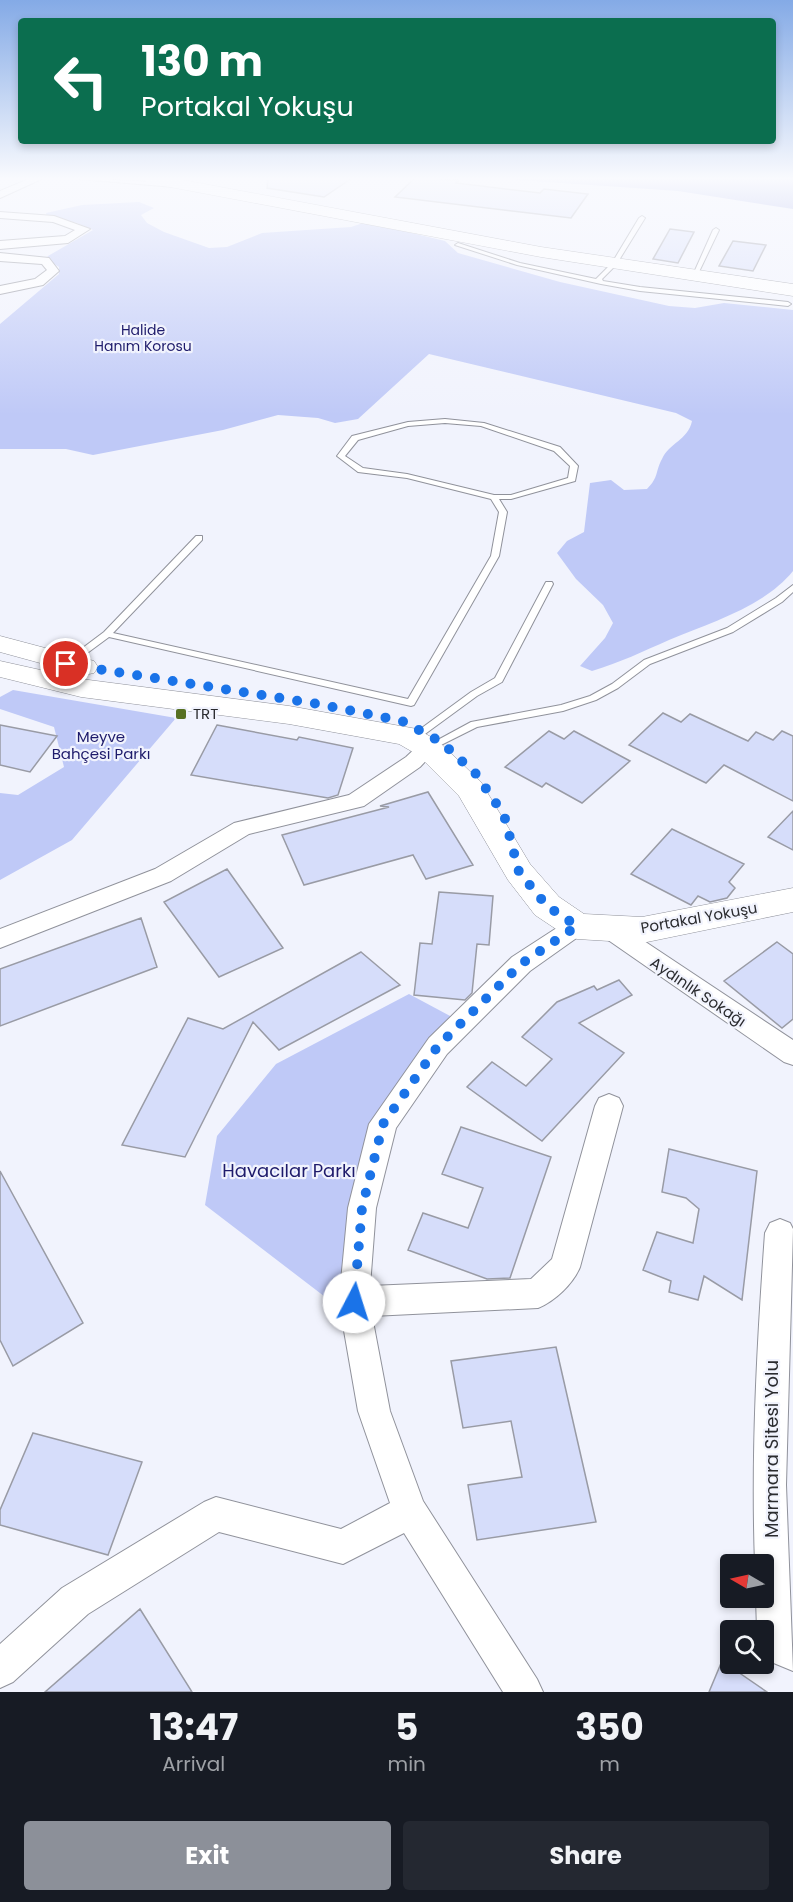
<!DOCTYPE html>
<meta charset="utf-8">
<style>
body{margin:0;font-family:Poppins,sans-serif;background:#242831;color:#f1f3f6;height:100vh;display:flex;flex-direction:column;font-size:22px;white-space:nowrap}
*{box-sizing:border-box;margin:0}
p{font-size:20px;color:#9ea1a6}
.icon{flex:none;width:33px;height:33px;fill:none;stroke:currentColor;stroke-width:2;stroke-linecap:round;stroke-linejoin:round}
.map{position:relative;height:1692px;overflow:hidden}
.side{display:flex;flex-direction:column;background:#171b24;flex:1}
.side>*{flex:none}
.hud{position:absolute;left:18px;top:18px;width:758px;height:126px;border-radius:6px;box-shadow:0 3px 9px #0003;background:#0b6e4f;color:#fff;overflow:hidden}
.needle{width:39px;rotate:279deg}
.controls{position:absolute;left:720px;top:1554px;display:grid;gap:12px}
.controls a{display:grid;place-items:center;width:54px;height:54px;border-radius:6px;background:#171b24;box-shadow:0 3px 9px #0003;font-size:30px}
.pin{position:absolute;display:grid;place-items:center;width:51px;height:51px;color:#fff;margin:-26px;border:3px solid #fff;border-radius:50%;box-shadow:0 2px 6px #0007}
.me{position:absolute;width:66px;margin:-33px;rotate:5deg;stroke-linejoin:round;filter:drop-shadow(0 0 4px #0008)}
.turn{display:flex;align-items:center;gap:21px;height:126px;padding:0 24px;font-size:27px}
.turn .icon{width:78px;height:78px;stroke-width:2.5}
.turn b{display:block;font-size:42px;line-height:51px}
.eta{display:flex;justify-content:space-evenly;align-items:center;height:102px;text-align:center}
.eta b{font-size:36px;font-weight:700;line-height:42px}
.cta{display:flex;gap:12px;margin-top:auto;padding:12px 24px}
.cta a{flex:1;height:69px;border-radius:6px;background:#8c9099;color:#fff;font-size:24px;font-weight:700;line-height:69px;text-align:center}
.cta a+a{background:#242831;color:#f1f3f6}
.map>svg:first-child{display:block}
</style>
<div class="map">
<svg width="793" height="1692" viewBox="0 0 793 1692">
<rect width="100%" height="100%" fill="#f1f3fd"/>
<!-- green -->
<path fill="#bfc9f7" d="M139,202L154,208L141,215L147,223L164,232L209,248L227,247L262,233L351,227L366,222L445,241L458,253L560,282L669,306L695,308L724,303L793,310V571C764,607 711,622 669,640C644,651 619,663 592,671L580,666L605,638L613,623L603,605L576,579L557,553L567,541L584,532L590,483L611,480L624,490L647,489C659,477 655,472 662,459C669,443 688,440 692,421L676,413L429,354L358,419L335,423L318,418L278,415L223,430L93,455L66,449H0V324L59,274V267L46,259L48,256L93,230L77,223L47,216L46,213L82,205Z
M13,690L176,718L72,840L0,880V793L18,795L64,767L54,727L0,709V697Z
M409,994L452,1017L381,1121L350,1316L205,1205L217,1136L276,1064Z"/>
<!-- water -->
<path fill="#8f9ce2" d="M489,178H793V209L678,191Z"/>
<!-- building -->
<path fill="#d6ddfa" stroke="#999ba5" stroke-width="1.5" d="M268,178H352L324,197L267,188Z
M415,178L459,180L456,183L540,193L544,189L588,194L571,218L395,197Z
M670,229L694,232L678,263L653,259Z
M733,241L766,245L753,271L719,266Z
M663,713L681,722L690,714L748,741L756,732L773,740L782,731L793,736V801L724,765L706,783L629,745Z
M0,725L57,736L30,772L0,765Z
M217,725L297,740L299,737L353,748L338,795L328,798L191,775Z
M549,731L564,739L574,731L630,761L582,803L546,783L542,787L505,767Z
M428,792L473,865L426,879L413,855L304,885L282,835L389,807L380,806Z
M793,811V850L768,837Z
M672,829L744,864L729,882L735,888L727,898L710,902L698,896L691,905L631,874Z
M227,869L283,948L219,977L164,902Z
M439,892L493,896L489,945L477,944L472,993L465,1000L414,995L420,943L432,944Z
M141,918L157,967L0,1026V969Z
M777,942L793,954V1019L782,1028L724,981Z
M361,952L400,985L279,1050L253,1022L185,1157L122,1145L188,1018L223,1029Z
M619,980L632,995L579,1023L624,1053L542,1141L467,1087L492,1062L526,1086L552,1059L522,1037L557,1002L594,986L597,990Z
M461,1127L551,1157L510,1278L487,1279L408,1250L423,1213L468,1228L483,1188L442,1174Z
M669,1149L757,1171L742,1300L704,1276L698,1300L669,1292L671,1281L643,1270L657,1232L693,1243L699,1209L686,1198L662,1192Z
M0,1171L83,1323L13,1366L0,1340Z
M556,1347L596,1522L477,1540L468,1485L522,1477L511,1421L463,1428L451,1361Z
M33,1433L142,1462L108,1555L0,1525V1510Z
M140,1609L192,1692H45Z
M722,1661L767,1692H709Z"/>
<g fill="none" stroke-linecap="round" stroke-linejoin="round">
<defs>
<path id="lane" d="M77,178L174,183L177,185L174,187L79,179Z
M642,216L645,218L616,265L602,279L603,281L640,287L788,302L791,304L788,306L640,291L601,284L517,265L455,245L458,243L520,263L596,279L612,263L639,218Z
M716,228L719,230L697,276L692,277L713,230Z
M445,419L484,423L560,447L578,466L575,481L511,499H499L507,512L499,556L414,705L411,706L109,637L48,682H42L40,680L104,632L196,536H202V540L113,633L408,699L491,556L499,512L491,499L407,478L358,472L337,456L352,436L408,422ZM445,423L481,426L554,451L570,466L568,478L511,495H494L407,474L363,468L345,456L358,440L408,426Z
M546,582H552L553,584L502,682L477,696L425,734H419L417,732L419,730L471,692L495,678Z
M793,585V592L782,602L733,632L650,664L618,688L596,700L563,711L477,727L431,750L428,751L423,748L471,722L561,705L590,696L612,684L644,660L727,628L776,598Z"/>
<path id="street" d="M31,178H44L0,198V191Z
M0,212L54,216L90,229L68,243L0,249V241L65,236L75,230L53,222L0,218Z
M0,253L49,258L59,271L43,285L0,294V286L35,279L47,270L42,264L0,261Z
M428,741L435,743L438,748L420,767L364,806L249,834L171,881L0,948V929L155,869L234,823L349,795L406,757L421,743Z
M577,917L585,920L589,926L585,932L530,971L447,1054L396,1128L376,1208L370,1286L531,1279L552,1259L595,1106L599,1098L609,1094L619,1098L623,1106L580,1267C573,1284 555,1301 538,1308L372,1316L390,1411L423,1501L537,1679L543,1692H503L404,1533L343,1564L219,1532L88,1614L13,1682L0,1688V1644L62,1588L204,1502L216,1497L341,1529L390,1503L358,1411L339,1302L348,1208L369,1124L429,1038L512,957L569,920Z
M606,918L614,921L793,1040V1065L784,1062L598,933L594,927L598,921Z
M780,1219L790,1223L793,1229L786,1485L793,1671L764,1659V1630H757L756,1598H764V1564H755C751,1454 757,1344 765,1233L770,1223Z"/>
<path id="secondary" d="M0,636L94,661L98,667L94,673L84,675L0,652Z
M0,661L81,679L289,706L417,729L438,741L481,782L530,864L559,897L584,914L642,917L793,888V912L642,943L577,939L565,935L535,915L508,880L459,796L418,755L399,744L289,724L81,697L0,677Z"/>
<path id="primary" d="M141,178H172L541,247L793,284V296L541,257L149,183Z"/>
</defs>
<!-- lane casing -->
<use href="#lane" stroke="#90929b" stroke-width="2"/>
<!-- street casing -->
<use href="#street" stroke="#90929b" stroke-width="2"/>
<!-- secondary casing -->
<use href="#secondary" stroke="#90929b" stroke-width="1"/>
<!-- primary casing -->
<use href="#primary" stroke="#90929b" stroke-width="1"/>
<!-- lane -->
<use href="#lane" fill="#fff" fill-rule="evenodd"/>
<!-- street -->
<use href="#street" fill="#fff" fill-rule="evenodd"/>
<!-- secondary -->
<use href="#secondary" fill="#fff" fill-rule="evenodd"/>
<!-- primary -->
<use href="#primary" fill="#fff" fill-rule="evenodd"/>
</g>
<!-- sky -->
<linearGradient id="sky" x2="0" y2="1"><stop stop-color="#84aae6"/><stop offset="0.43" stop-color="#f9fafe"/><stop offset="1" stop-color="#f9fafe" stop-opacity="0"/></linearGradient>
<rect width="793" height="415" fill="url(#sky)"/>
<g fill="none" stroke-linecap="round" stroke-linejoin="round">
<!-- route -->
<path stroke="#1a73e8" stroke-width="10" stroke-dasharray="0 18" d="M66,664L318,704L402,721L441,742L476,774L504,815L519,872L547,906L577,926L521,964L438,1046L383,1124L362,1208L354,1302"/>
</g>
<!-- markers -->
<rect fill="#577022" stroke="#f1f3fd" stroke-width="2" x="175" y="708" width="12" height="12" rx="3"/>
<g text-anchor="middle" stroke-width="4.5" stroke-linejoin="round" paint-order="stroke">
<!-- far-park labels -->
<g font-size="14" fill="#1e1b6b" stroke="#f1f3fd">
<text x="143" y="335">Halide<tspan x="143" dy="16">Hanım Korosu</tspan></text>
</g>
<!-- poi labels -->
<g font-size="15" fill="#2a2b2f" stroke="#f1f3fd" text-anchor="start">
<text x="193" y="719">TRT</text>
</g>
<!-- park labels -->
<g font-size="15" fill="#1e1b6b" stroke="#f1f3fd">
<text x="101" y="742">Meyve<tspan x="101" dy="17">Bahçesi Parkı</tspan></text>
</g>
<!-- street labels -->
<g font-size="15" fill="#2a2b2f" stroke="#f1f3fd">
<text transform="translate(699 918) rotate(-10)" y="5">Portakal Yokuşu</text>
<text transform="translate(698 992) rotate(34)" y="5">Aydınlık Sokağı</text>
</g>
<!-- near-park labels -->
<g font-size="18" fill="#1e1b6b" stroke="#f1f3fd">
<text x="289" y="1177">Havacılar Parkı</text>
</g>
<!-- near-street labels -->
<g font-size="18" fill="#2a2b2f" stroke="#f1f3fd">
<text transform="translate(772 1449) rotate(-90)" y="6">Marmara Sitesi Yolu</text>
</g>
</g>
</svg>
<div class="controls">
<a><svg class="needle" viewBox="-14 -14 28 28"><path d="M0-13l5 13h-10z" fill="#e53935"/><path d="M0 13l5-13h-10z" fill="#9ea1a6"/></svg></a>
<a><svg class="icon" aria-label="search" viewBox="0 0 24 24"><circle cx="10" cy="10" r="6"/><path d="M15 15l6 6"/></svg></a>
</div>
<div class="pin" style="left:66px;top:664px;background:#d93025"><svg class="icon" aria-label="arrive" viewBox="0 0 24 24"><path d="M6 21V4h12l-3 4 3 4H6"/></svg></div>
<svg class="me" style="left:354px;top:1302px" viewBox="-20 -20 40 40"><circle r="19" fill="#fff"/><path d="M0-13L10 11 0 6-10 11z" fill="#1a73e8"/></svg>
<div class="hud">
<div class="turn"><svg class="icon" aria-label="left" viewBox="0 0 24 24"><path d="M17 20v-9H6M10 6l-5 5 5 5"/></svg><div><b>130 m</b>Portakal Yokuşu</div></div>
</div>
</div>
<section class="side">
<div class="eta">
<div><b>13:47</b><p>Arrival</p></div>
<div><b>5</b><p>min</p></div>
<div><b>350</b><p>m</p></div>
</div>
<div class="cta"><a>Exit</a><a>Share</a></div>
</section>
